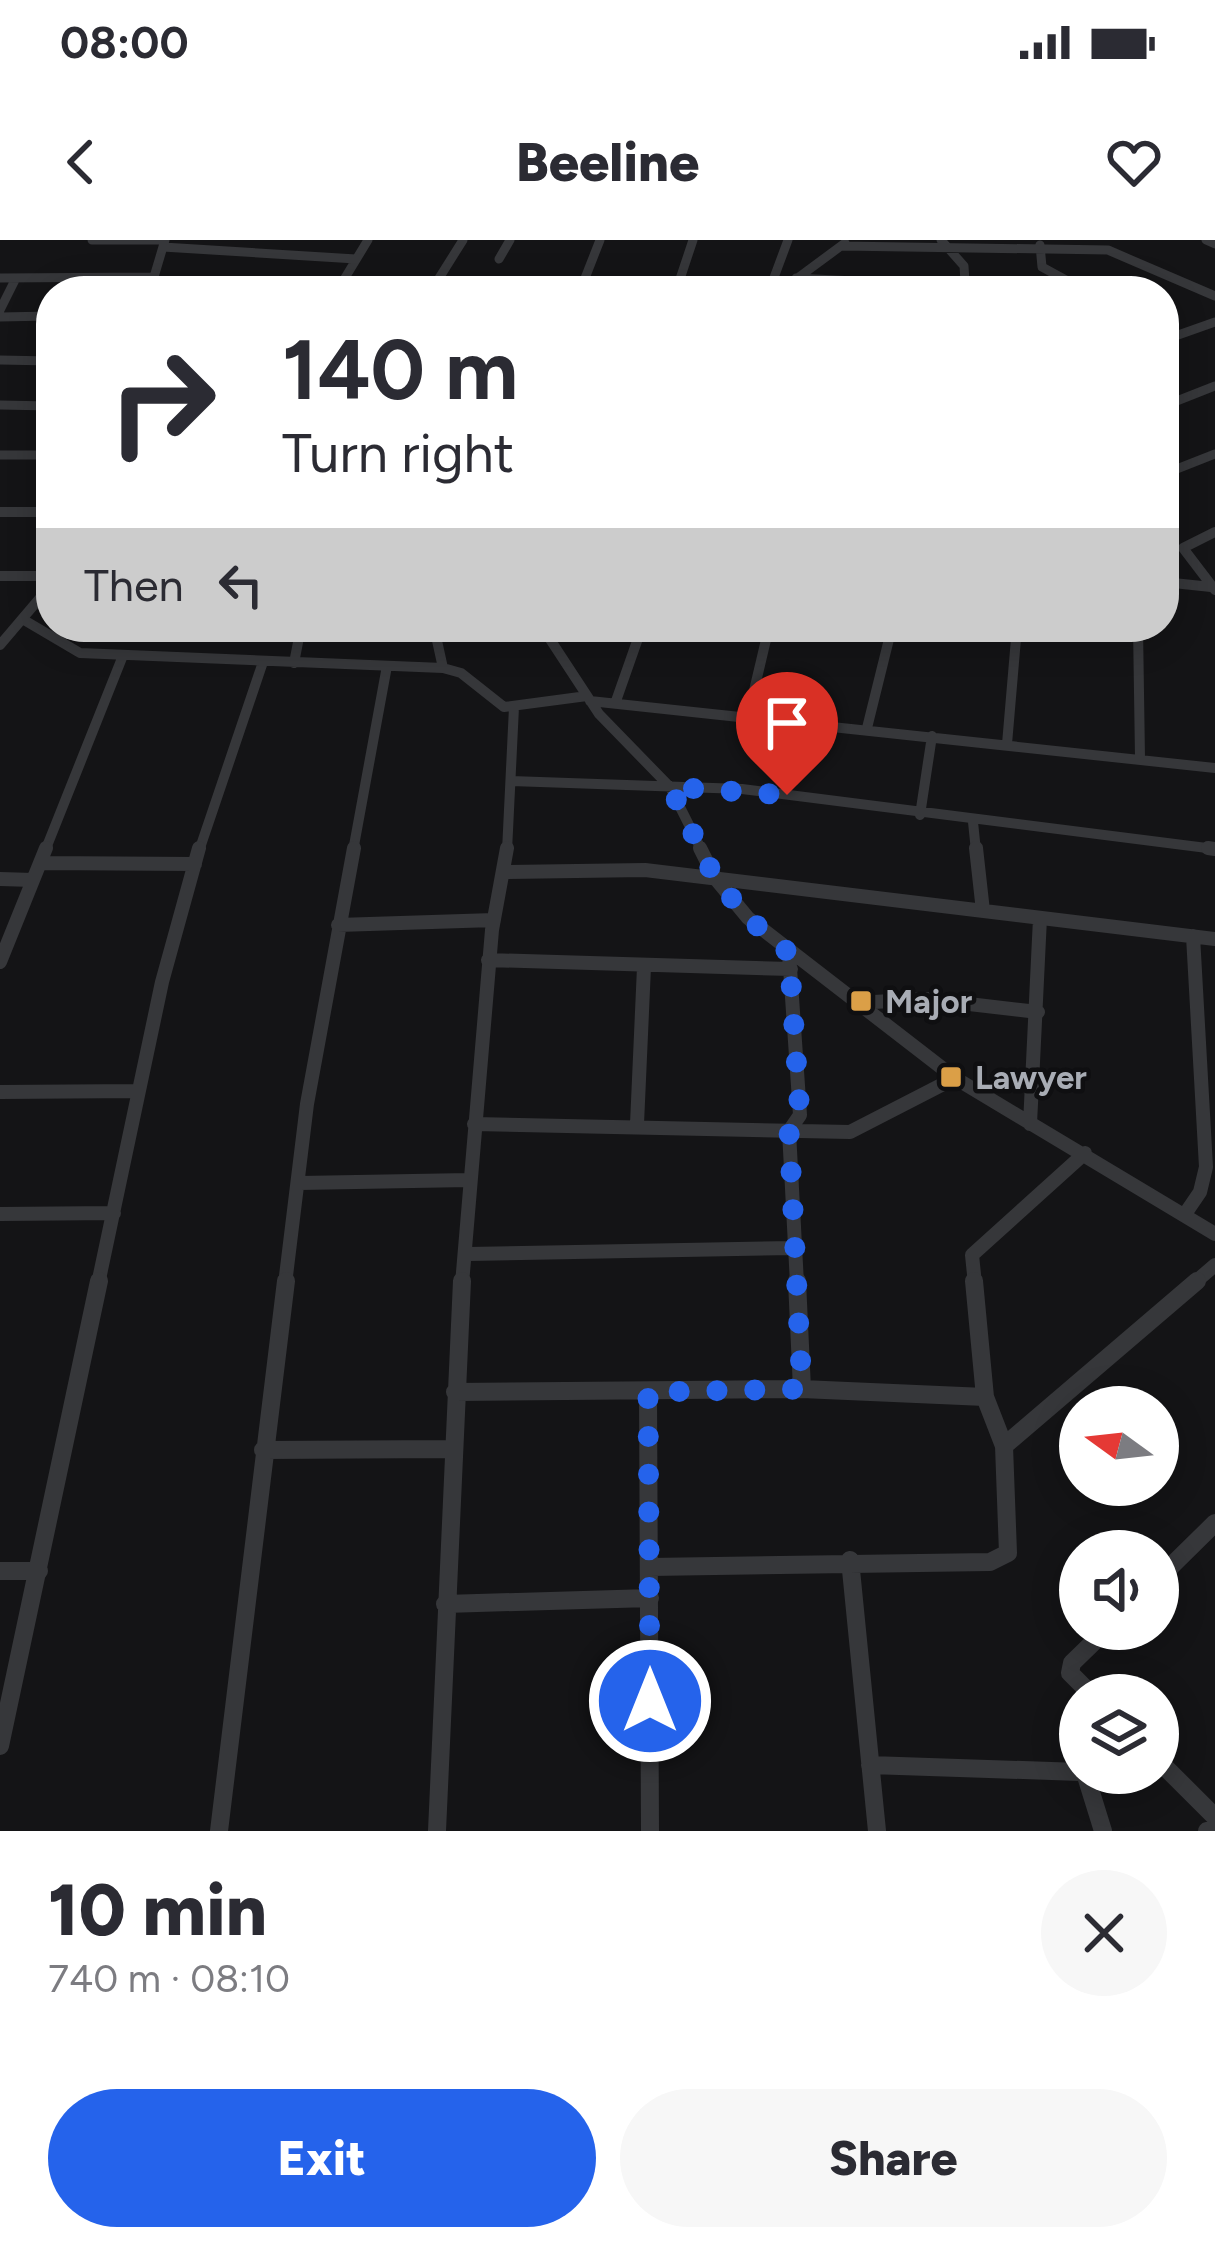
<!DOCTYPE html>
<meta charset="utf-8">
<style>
body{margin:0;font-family:Figtree,sans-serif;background:#f7f7f7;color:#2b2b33;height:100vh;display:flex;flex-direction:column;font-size:45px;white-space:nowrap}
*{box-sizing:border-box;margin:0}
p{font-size:39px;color:#7c7c81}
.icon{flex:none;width:66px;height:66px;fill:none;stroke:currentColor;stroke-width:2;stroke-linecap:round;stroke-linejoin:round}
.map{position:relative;height:1591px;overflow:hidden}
.sheet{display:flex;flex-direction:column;background:#fff;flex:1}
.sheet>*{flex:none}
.hud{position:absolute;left:36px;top:36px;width:1143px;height:366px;border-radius:48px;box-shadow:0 6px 30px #0003;background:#fff;color:#2b2b33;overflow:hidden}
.needle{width:78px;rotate:285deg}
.buttons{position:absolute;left:1059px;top:1146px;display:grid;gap:24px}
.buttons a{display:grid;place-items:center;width:120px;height:120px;border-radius:50%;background:#fff;box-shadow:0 6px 30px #0003;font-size:60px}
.pin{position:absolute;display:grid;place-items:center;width:102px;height:102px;color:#fff;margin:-123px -51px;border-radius:50% 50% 50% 0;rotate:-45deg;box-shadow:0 0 12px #0007}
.pin .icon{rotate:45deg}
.me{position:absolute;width:132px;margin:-66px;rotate:0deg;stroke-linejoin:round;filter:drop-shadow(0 0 9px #0008)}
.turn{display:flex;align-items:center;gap:42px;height:252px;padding:0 48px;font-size:54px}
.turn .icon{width:156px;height:156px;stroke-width:2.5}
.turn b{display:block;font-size:84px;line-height:102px}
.then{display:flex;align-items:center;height:114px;padding:0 48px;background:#0003;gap:24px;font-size:45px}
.round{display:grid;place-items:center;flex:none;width:126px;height:126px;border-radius:63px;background:#f7f7f7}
.headline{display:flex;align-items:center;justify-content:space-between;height:204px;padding:0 48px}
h1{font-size:72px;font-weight:800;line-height:90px}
.button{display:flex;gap:24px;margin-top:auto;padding:24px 48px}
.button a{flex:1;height:138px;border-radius:72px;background:#2563eb;color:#fff;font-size:48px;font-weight:800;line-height:138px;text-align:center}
.button a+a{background:#f7f7f7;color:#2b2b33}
.status{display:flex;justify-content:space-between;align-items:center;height:84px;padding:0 60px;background:#fff;direction:ltr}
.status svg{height:33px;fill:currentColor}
header{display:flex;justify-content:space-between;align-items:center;height:156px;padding:0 48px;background:#fff;font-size:54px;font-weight:800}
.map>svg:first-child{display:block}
</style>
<div class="status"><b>08:00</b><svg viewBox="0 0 49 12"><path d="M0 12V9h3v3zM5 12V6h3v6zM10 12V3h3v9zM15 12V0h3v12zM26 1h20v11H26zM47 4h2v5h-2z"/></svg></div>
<header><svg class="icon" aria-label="back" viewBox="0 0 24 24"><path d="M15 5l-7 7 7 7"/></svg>Beeline<svg class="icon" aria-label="heart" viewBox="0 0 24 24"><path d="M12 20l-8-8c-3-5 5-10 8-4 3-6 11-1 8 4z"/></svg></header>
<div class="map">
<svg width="1215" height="1591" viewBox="0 0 1215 1591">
<rect width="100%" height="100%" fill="#141416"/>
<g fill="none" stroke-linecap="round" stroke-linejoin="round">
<!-- minor-far3 -->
<path stroke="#36373a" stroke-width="9" d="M92,0H165
M941,0L964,26L965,42L972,49
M1206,0L1215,4
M1040,5L1042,27L1086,51
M841,6L1108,10L1215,56
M163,7L356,19
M499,19L510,0
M0,38L152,37
M796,38L970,47
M151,45L279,47
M151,47L165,0
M486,48L532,51
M337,51L368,0
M431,51L463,0
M580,51L600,0
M676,51L693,0
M769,51L788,0
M780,51L845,3
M0,70L16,38
M0,77L51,76
M1164,100L1215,82
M0,120L51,121
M0,165L51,166
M1164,166L1215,146
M0,215H51
M1164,234L1215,214"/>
<!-- minor-far2 -->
<path stroke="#36373a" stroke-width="10" d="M0,272H51
M1215,292L1183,308L1215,350
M0,336H51
M1164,342L1211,347
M24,380L80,413L443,428L461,433L504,467L587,456
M434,387L443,428
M542,387L599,474L670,547L702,611
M1138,387L1140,518
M0,405L51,345
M294,423L301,387
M590,461L1215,528
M616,461L642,387
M748,476L769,387
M867,488L892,387
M1007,504L1017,387
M511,541L742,549L1215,609
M920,575L932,496
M973,582L976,611
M45,611L122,418
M199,611L263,422
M353,611L387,426
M507,611L514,467"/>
<!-- minor-far1 -->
<path stroke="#36373a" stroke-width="14" d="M700,608L715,638L748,678L955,838L1215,994
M976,608L983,671
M1208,608L1215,609
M40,623L195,624
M506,632L645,630L1215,699
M0,639L33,640
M338,685L494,680
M789,713L800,875L789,891L797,1044
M488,720L791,729
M0,722L46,608
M856,763L926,759L1038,772
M0,852L139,851
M474,884L850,892L955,838
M637,884L644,727
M1030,884L1040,678
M300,943L469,940
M0,974L114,973
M1185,974L1200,952L1206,927L1193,696
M468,1014L792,1008
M98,1044L162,742L199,608
M285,1044L307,864L354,608
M462,1044L492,690L507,608
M975,1044L972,1015L1085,913
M1193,1044L1215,1025"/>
<!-- minor -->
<path stroke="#36373a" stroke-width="18" d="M797,1041L802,1149
M974,1041L985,1157
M455,1152L802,1149L985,1157L1004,1206
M648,1152L650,1591
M263,1210L451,1209
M850,1320L877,1591
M650,1327L990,1322L1008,1313L1004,1206L1197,1041
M0,1331H39
M1158,1339L1215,1283
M445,1364L650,1358
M1092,1455L1070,1433L1072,1423L1107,1389
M0,1506L99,1041
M1158,1520L1215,1577
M870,1525L1080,1532
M1085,1533L1103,1591
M219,1591L286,1041
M437,1591L462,1041
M1207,1591L1215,1590"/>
</g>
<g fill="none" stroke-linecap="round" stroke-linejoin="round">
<!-- route -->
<path stroke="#2563eb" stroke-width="21" stroke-dasharray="0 37.8" d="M650,1461L648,1152L802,1149L789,891L800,875L789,713L748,678L715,638L670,547L787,555"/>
</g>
<!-- markers -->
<g fill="#db9f47" stroke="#0f0f11" stroke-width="4.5">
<rect x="849" y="749" width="24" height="24" rx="6"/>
<rect x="939" y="825" width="24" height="24" rx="6"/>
</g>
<g text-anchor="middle" stroke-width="9" stroke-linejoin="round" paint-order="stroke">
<!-- poi labels -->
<g font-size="33" font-weight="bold" fill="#a8acb4" stroke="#0f0f11" text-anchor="start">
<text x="885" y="773">Major</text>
<text x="975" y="849">Lawyer</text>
</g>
</g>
</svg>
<div class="buttons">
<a><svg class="needle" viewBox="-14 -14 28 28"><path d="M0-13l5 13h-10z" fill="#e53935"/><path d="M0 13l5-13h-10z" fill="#7c7c81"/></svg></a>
<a><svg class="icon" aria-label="sound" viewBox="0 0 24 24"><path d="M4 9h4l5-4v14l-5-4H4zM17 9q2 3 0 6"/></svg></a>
<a><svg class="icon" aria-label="layers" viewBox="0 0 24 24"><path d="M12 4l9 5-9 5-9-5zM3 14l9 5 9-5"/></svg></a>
</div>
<div class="pin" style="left:787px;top:555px;background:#d93025"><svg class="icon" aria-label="arrive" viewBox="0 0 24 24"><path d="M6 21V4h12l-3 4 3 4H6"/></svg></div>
<svg class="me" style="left:650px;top:1461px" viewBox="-20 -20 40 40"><circle r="17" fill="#2563eb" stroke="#fff" stroke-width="3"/><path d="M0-11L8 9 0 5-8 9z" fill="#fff"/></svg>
<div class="hud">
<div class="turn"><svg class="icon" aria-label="right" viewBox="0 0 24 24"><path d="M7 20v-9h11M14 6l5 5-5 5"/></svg><div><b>140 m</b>Turn right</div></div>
<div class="then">Then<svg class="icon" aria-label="left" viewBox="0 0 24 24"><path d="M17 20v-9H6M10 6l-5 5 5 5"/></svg></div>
</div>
</div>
<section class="sheet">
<div class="headline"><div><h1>10 min</h1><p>740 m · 08:10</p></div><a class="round"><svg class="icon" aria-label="close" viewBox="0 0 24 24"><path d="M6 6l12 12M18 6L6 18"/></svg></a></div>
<div class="button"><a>Exit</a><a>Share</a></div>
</section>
